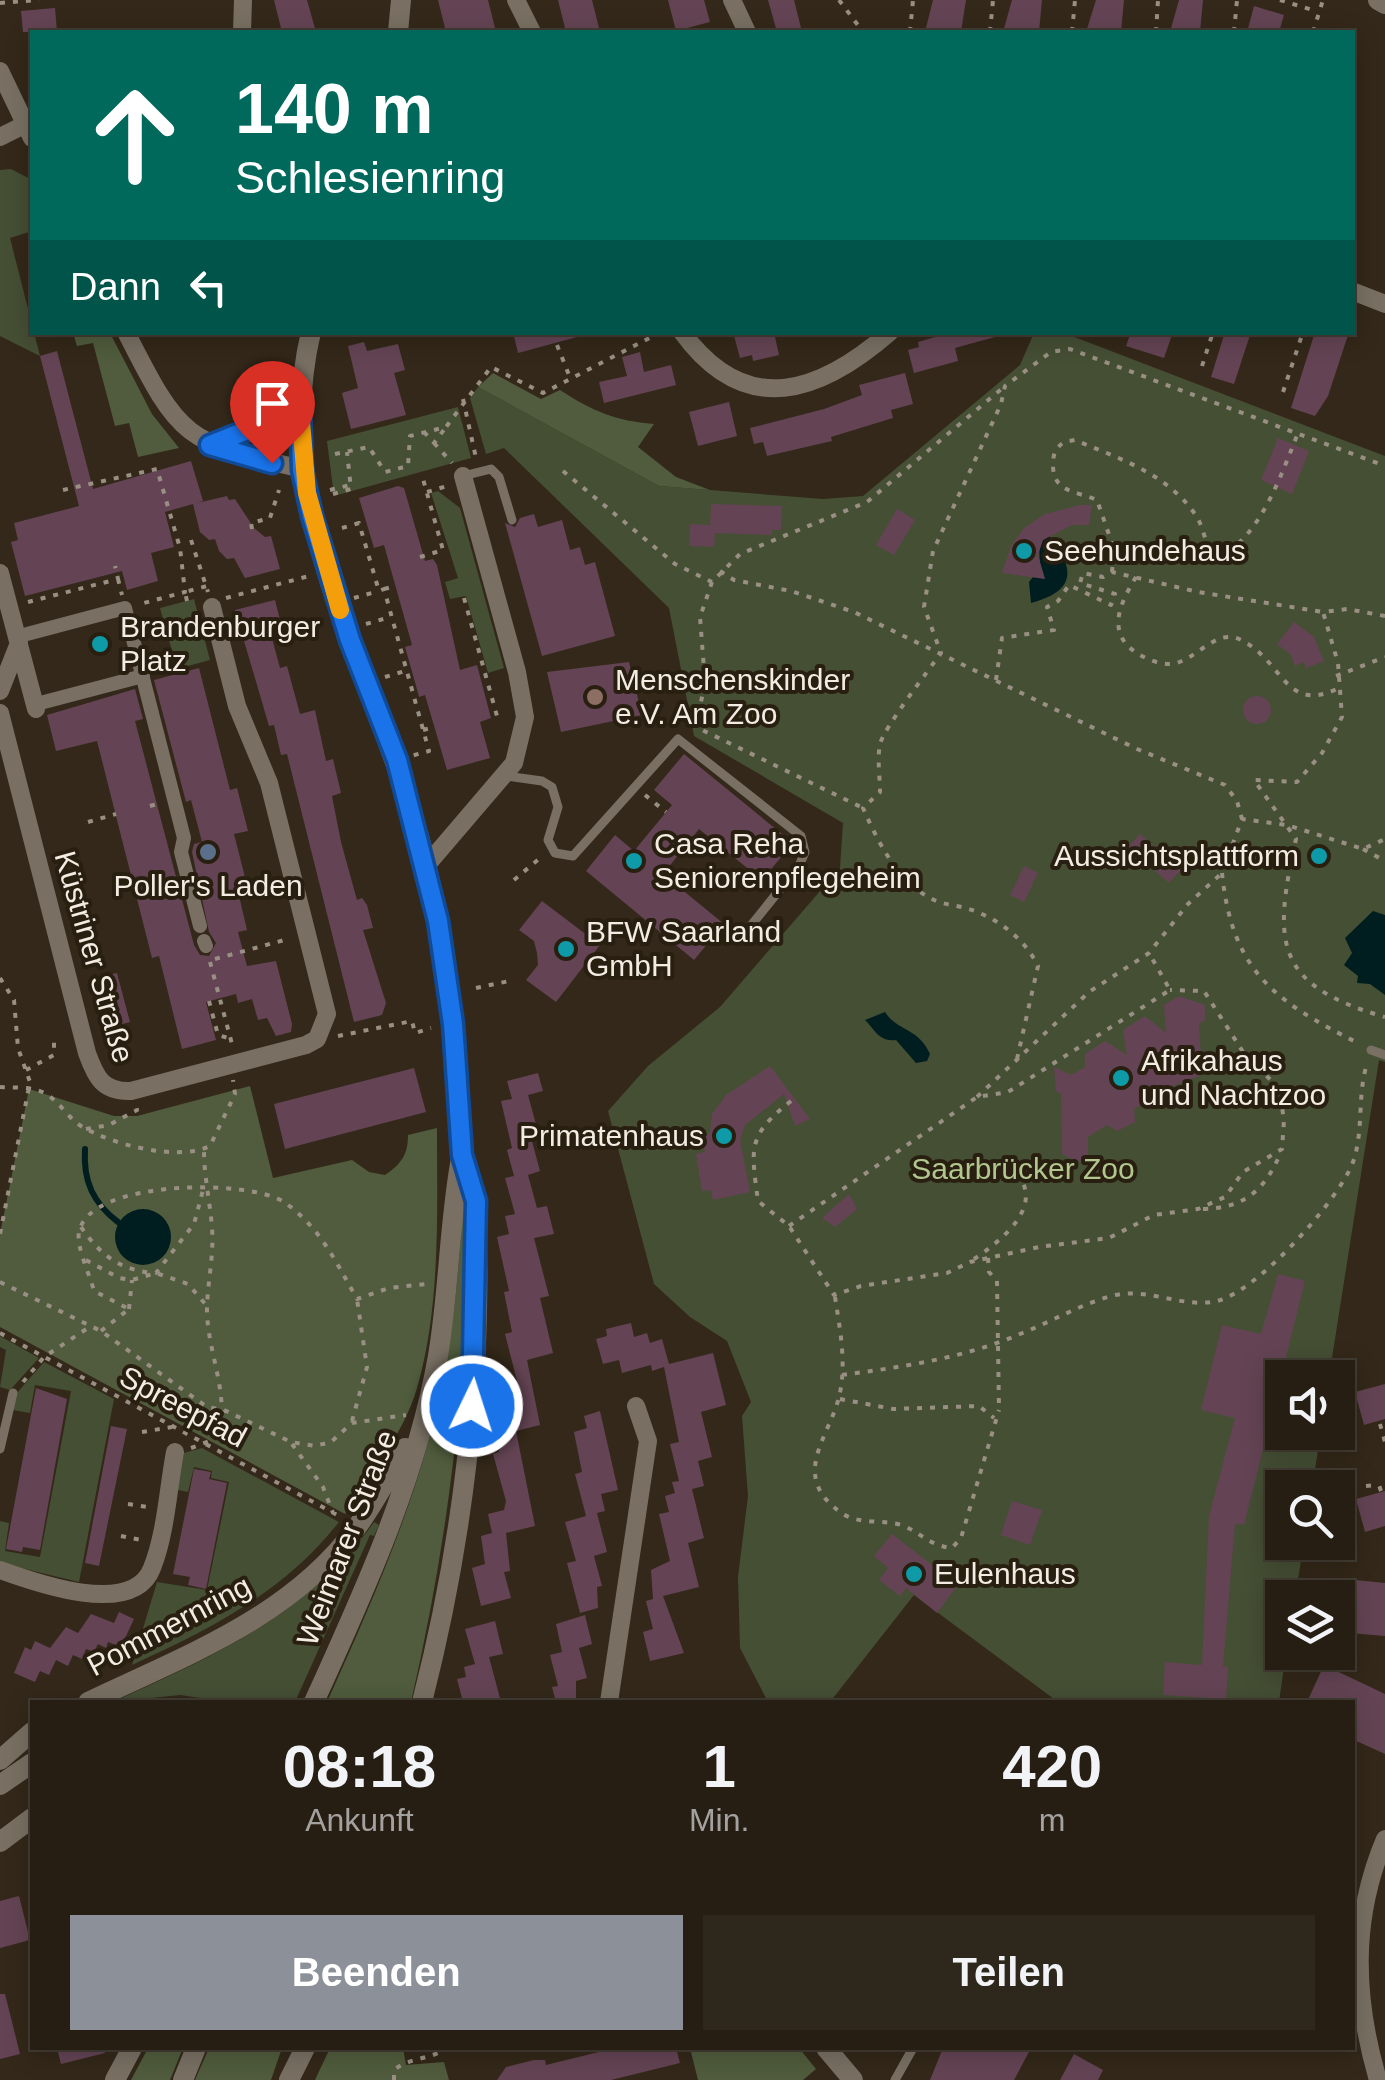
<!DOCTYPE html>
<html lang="de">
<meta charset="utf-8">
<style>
body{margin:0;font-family:Helvetica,sans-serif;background:#2e271c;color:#f1f3f6;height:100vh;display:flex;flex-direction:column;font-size:38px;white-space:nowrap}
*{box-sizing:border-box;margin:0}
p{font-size:32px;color:#a4a2a0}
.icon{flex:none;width:55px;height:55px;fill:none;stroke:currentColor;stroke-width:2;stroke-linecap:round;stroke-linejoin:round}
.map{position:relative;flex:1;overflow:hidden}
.panel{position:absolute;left:30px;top:1700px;width:1325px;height:350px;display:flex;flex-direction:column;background:#261e13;border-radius:0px;box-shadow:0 5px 25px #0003,0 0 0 2px #423c33}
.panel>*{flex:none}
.top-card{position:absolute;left:30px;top:30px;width:1325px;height:305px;border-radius:0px;box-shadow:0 5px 25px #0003,0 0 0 2px #423c33;background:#00695c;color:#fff;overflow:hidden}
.buttons{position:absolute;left:1265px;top:1360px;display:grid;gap:20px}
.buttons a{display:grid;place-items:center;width:90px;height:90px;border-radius:0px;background:#261e13;box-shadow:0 5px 25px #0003,0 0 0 2px #423c33;font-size:50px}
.pin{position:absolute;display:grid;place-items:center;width:85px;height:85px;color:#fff;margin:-102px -42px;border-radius:50% 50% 50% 0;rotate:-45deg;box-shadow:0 0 10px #0007}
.pin .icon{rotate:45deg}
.me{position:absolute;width:110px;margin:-55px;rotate:4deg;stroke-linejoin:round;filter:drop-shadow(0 0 8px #0008)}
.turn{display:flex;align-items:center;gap:35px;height:210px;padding:0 40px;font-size:45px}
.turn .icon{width:130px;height:130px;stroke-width:2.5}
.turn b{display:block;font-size:70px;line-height:85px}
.then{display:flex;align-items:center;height:95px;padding:0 40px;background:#0003;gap:20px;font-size:38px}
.eta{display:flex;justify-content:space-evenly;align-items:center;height:170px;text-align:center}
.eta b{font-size:60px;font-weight:600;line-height:70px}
.cta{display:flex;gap:20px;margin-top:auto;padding:20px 40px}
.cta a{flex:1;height:115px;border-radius:0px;background:#8c9099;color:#fff;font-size:40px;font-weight:600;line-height:115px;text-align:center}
.cta a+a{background:#2e271c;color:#f1f3f6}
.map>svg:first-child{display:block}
</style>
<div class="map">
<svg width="1385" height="2080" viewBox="0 0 1385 2080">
<rect width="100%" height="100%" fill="#332819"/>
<!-- green -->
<path fill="#454f34" d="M11,169L32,180V231L10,238L40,356L0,336V170Z
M1034,333H1064L1385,456V1062L1379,1060L1329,1377L1282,1378V1432L1321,1433L1312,1487L1282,1488V1542L1304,1543L1295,1597L1282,1598V1652L1286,1653L1279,1702H1058L914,1595L830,1702H768L740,1648L738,1577L748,1496L742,1416L751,1402L727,1341L690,1317L654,1284L608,1111L648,1066L720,1007L840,868L843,823L694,736L669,608L504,448L486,454L470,398L478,387L659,486L823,499L863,496L1020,365Z
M458,407L471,458L334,496L327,441Z
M438,491L460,508L504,668L488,673L466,596L450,599L445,582L458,578L431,493Z
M194,599L210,660L177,669L160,608Z
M0,1336L39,1358L10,1390L0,1387L6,1350L0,1347Z
M44,1362L114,1399L79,1582L0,1563V1521L9,1523L5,1551L40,1557L71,1391L35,1385L30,1413L13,1410L16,1394Z
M202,1448L339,1522C284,1592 211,1629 132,1665L157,1582L207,1590L229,1482L211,1478L212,1471L194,1467L188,1492L173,1489L180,1454Z
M374,1522L379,1525L374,1536L370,1535L295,1702H227L180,1695L113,1702C212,1657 309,1614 374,1522Z"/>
<!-- forest -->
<path fill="#505c3d" d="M73,333H110L152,414L179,448L138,457L129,423L115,426L93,343L77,346Z
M493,373L541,399L560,390C592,411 616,421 654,424L638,447L676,477L710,490L659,486L478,387Z
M250,1086L273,1178L352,1160L369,1172L385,1175C401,1164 408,1155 408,1135L437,1128C437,1212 441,1305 417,1388C404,1433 370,1475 345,1514L0,1327V1234L29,1089L114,1116H137Z
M463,1201H468C469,1372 449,1537 411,1702H327C377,1591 428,1476 448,1354C456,1304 460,1252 463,1201Z
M148,2048H183L170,2080H131Z
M209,2048H282L271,2080H195Z
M330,2048H403L406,2065L444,2062L449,2080H315Z
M690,2048H799L816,2069L803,2080H698Z"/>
<!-- water -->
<path fill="#001e1f" d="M1049,536C1076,569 1076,591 1031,603L1029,582L1040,568L1039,543Z
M1373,911L1385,915V995L1370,984L1357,983L1358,976L1344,965L1352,953L1345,938Z
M885,1012C898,1032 918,1027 930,1054L927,1061L916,1063L896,1040C878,1042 874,1028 865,1020Z
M115 1237a28 28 0 1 1 56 0a28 28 0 1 1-56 0Z"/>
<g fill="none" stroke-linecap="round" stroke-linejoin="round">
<!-- stream -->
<path stroke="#001e1f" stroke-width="6" d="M85,1149C83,1181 93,1203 118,1222"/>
</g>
<!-- building -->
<path fill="#644454" d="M274,0H307L316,32H282Z
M438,0H488L496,32H446Z
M558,0H592L600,32H566Z
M668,0H704L710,22L676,31Z
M768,0H794L802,32H777Z
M933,0H966L961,32H925Z
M1012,0H1042L1039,32H1003Z
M1096,0H1124L1121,32H1086Z
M1179,0H1203L1200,32H1170Z
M1254,6L1284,15L1279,32H1247Z
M55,8L57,32H23L21,11Z
M513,332H577V337L518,353Z
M733,332H774L779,355L753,361L752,355L740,358Z
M952,332H995V337L955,348L958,361L914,373L908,350L919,347L918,342Z
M1131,332H1173L1164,358L1126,346Z
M1225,332H1251L1234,384L1211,377Z
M1315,332H1349L1328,396L1315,416L1291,408Z
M364,342L367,351L398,344L405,370L394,373L406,415L351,429L342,393L358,388L348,346Z
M57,351L93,489L191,461L203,501L197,503L227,496L229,500L235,499L254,528L265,537L271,536L280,569L245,578L234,558L227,559L219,551L215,539L209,540L200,532L193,504L165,512L174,547L151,553L158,581L127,590L122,571L25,596L11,542L18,540L14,523L79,506L40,356Z
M640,352L644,372L671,365L676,385L604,403L599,382L627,376L622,357Z
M905,373L913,404L891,410L893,418L831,437L832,441L767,456L763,442L754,444L750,428L824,409L862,395L859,385Z
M729,402L737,436L698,446L689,412Z
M1278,438L1309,451L1292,494L1261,480Z
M398,486L404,488L425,561L433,559L437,565L460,670L477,665L491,718L480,722L490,758L447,770L425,695L419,697L415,682L405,647L412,645L384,545L374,548L359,498Z
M711,504L782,506L781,530H772V535L715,533L714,547L689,546L690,524L710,525Z
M1080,505H1092L1089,525H1072L1043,540L1038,555L1045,579L1002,573L1011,546L1024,528L1045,514Z
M897,509L915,520L894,555L876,545Z
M534,514L538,527L562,520L570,550L580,547L585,565L595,562L615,636L542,656L505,523L515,527L520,518Z
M275,600L282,628L270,631L280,668L287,666L300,714L315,710L326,761L333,759L341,793L332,796L341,842L357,900L362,898L367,905L373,928L363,930L386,1003L382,1015L354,1022L287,754L281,755L274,725L269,726L235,610Z
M1294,622L1314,637L1324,661L1306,668L1304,662L1295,666L1291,655L1277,644Z
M629,662L642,715L561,732L547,672Z
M199,668L230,790L237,788L248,831L234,834L247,885L237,887L247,930L238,932L247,966L276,961L292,1024L291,1032L276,1036L267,1018L258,1020L252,999L238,1003L236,994L206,1002L216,1040L182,1049L159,956L152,958L97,741L56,751L47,715L135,689L143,719L135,721L194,945L200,955L209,956L216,943L209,932L192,852L194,844L202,842L191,800L186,802L154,680Z
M1243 710a14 14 0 1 1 28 0a14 14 0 1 1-28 0Z
M684,754L793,843L762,880L699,829L663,874L724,924L694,960L586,871L615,835L634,851L672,805L654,790Z
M1140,834L1181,870L1169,883L1128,847Z
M1024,866L1038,873L1024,902L1010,895Z
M542,901L600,945L556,1002L526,980L538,965L537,953L534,941L519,930Z
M117,973L130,1022L115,1026L102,976Z
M1179,996L1205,1005V1020L1199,1024L1202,1075L1173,1086V1100L1162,1106L1150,1100L1134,1109L1135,1122L1117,1131L1107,1125L1088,1137V1156L1078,1162L1062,1154L1061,1094L1056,1091L1054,1067L1071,1075L1085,1067V1054L1105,1041L1127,1055L1123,1030L1145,1016L1166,1033L1164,1005Z
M770,1066L810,1119L795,1126L784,1094L745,1125L740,1140L750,1192L713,1200L711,1190L702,1191L696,1154L705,1152L703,1140L710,1132L712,1114L726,1095Z
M414,1068L426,1112L285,1149L274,1104Z
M538,1073L543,1091L528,1095L537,1128L529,1130L540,1171L528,1175L537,1208L547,1206L554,1234L534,1238L549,1296L540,1298L553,1353L527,1360L540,1425L516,1431L535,1526L506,1533L510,1571L504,1572L511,1598L481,1606L472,1568L485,1564L481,1536L492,1533L488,1514L504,1510L506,1501L493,1454L499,1452L495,1437L508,1433L499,1385L517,1381L505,1334L512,1332L504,1292L509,1291L497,1237L509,1234L505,1216L515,1214L505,1178L514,1176L507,1150L512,1148L501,1101L512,1099L507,1081Z
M849,1194L857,1209L835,1227L822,1218Z
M1278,1274L1305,1281L1244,1525L1235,1523L1223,1666L1228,1667L1226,1699L1163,1695L1165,1662L1202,1665L1209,1516L1235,1418L1201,1410L1222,1325L1261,1334Z
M631,1323L634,1337L647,1333L650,1343L662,1339L669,1364L713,1353L726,1405L701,1412L712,1457L698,1461L704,1486L692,1489L704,1538L688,1543L699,1587L663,1596L684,1653L650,1661L643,1632L653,1629L646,1601L653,1599L651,1570L670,1561L659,1514L669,1512L665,1496L675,1493L672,1482L679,1481L670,1444L679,1442L664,1367L652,1371L651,1365L622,1373L619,1360L603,1364L596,1339L607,1336L606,1329Z
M1385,1384V1419L1364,1425L1355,1392Z
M36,1388L67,1399L40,1550L23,1547L22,1552L6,1549Z
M600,1411L618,1490L601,1494L605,1511L589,1515L597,1513L607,1552L594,1556L602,1586L597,1587L598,1608L580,1613L567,1563L576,1561L565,1522L586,1516L575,1474L582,1472L574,1432L587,1428L584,1416Z
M111,1426L127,1429L99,1566L85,1563Z
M194,1469L211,1472L209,1479L227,1483L206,1589L188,1585L190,1577L173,1574Z
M1385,1491V1526L1365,1532L1356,1499Z
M1012,1501L1042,1510L1030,1545L1001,1535Z
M892,1534L958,1585L937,1613L906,1588L900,1596L879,1580L888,1568L874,1556Z
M1336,1578L1385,1583V1636L1338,1632Z
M119,1612L134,1619L121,1647L108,1642L106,1648L98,1644L94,1652L86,1649L82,1659L73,1655L68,1666L56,1660L49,1675L40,1671L35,1682L14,1673L25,1647L31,1650L35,1641L50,1648L66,1627L78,1633L91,1614L114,1623Z
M585,1615L592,1644L579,1648L587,1678L576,1681V1702H556L552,1687L558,1686L550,1655L562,1652L556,1624Z
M495,1621L503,1654L489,1657L501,1702H463L457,1679L466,1677L464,1667L475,1664L465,1629Z
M1324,1665L1385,1694V1754L1352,1739V1702H1307Z
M19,1896L30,1940L0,1948V1901Z
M0,1994H5L20,2054L0,2059Z
M57,2048H104L105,2053L61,2064Z
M615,2048H676L680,2063L611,2080H497L506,2067L534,2060H545L546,2065Z
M943,2048H1031L1014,2080H930Z
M1074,2054L1103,2070L1098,2080H1060Z"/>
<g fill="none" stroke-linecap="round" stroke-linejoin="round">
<!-- path -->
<path stroke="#999083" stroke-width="4" stroke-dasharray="5 8" stroke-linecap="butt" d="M839,0L863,32
M1280,0L1316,11
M0,3L39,0
M910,32L913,0
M990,32L993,0
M1072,32L1075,0
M1156,32L1158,0
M1234,32L1237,0
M1313,32L1323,0
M557,345L571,380
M1202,366L1213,332
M1283,392L1303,332
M463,399L476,458
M424,432L434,443L446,427
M434,443L452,463
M335,454L369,447L385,472L408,466L410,436L446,427L491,367L543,393L661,332
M563,471L675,564L712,582L740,554L867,502L1005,386
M63,490L157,469L180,548L185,592L140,604
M330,490L350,485
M427,492L447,486
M333,494L351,489L347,452
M342,528L359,523L379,591L384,589L429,751L411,756
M252,529L251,523L270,518L279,490
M191,540L208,592
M420,557L443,550L423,479
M720,571L734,580L791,591L854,612L1137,749L1225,785L1237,801L1242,819
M1112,572L1114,549L1097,500C1077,491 1053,493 1053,465C1053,454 1055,449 1064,442L1075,440C1120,459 1166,473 1195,514C1203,525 1204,540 1211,551L1220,555C1260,539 1283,470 1298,433
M1136,577C1119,605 1105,635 1140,655C1149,660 1159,664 1170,664C1194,663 1215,628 1239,639C1283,659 1284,714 1337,689
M118,579L122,595
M712,582L700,617L705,682L696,727L863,808
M384,589L396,586
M226,598L309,576
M354,598L379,591
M464,598L497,716
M187,601L185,592L207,586
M28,602L118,579L115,566
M1385,616L1347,609L1323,612L1338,663L1342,717L1322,753L1297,782L1254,780L1296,839C1273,942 1273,985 1385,1017
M366,624L390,617
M1336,676L1385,657
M385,677L405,671
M996,680L1002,638L1054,630L1047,607L1058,601L1069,585L1111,605L1115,594L1080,583L1083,573L1103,577L1112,572L1198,592L1323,612
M423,730L435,727
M645,795L666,812
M150,806L160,803
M88,822L116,814
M1363,849L1385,861
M1222,873C1232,971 1274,1001 1358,1043
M514,880L540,858
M215,959L288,939
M210,962L232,1044
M0,978L14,1000L18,1048L30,1082L0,1234
M476,988L514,980
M209,1001L218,1035L228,1038
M338,1036L412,1021L415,1033L431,1028
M1017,1059L1038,966C1024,938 999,919 969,909C957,905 943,905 932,899C897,881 878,842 863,808L880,792C880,777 877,759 880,744C884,728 928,671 941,653L924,607L933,551L1001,404L1005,386L1051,352L1070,349L1385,466
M26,1070L54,1055V1040
M0,1087C15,1088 33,1086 46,1094C60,1102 67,1117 81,1126C110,1144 178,1162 210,1146L235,1094L233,1080
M977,1097L1089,992L1149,953L1188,904L1222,873L1242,819L1287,825L1363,849L1385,839
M791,1101C747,1136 751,1147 758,1201L789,1226L834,1295L861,1286L947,1273L970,1262L1039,1247L1109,1238L1154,1215L1198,1209L1225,1197L1243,1172L1282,1149L1284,1120L1279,1088L1245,1055L1204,991L1170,990
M86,1129L109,1125L137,1110L136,1106
M1203,1209C1245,1208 1265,1190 1281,1152
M789,1226L977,1097L1008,1092L1170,990L1149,953
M81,1227C101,1256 121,1271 156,1273L194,1224L203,1190
M988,1258L989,1272L997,1281
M974,1259C1001,1241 1050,1203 1012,1169L997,1174
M86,1260L119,1278L132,1280L156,1273L188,1284L207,1306
M0,1282L101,1331L207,1407L224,1410L291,1442L315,1446L331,1442L352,1423L406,1415
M835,1297C840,1329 847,1365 839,1397C829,1438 788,1477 843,1514C860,1525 886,1519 904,1526C922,1534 931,1546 952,1548L961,1538L999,1410
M129,1309L132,1280
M101,1331L129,1309L94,1291C90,1275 76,1247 79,1232C89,1179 250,1179 284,1202C320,1227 336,1262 357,1299L389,1288L426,1284
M0,1333L341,1517
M842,1375C902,1367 964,1358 1020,1334C1051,1322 1079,1305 1111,1296C1147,1286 1182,1309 1217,1301C1257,1292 1339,1200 1353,1162C1364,1131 1357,1095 1367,1064
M23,1382L44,1357L91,1326
M840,1399L893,1409L979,1406L994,1418
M352,1421L367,1367L357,1299
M1380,1424L1385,1442
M142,1432L172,1427
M292,1444L323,1487L333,1513
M191,1448L218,1438C231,1394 206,1351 207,1306C208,1280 214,1255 212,1228C210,1201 204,1177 204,1150
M1366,1486L1379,1485
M1381,1491L1379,1485L1385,1483
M128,1504L148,1507
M121,1536L141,1540
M394,2080V2070C410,2057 430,2060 447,2048"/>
<!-- service -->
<path stroke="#797063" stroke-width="9" d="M463,476L491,469L499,477L512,520
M506,776L542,781L552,787L558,807L548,840L555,853L573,856L678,739L801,836L805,852L799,866L740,939
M1371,1050L1385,1055
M0,1449L13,1393
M895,2080L913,2048"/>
<!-- pedestrian -->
<path stroke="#797063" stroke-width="14" d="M27,634L125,608L184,838L181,852L200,926
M44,702L143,676
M204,941L206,946"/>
<!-- minor -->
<path stroke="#797063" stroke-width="18" d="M516,0L532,32
M732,0L747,32
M242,32L243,0
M0,71L32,138
M0,137L26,124
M1352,291L1385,304
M126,332C180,439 185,443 303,469
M682,332C746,420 820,393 890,332
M211,445L300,409
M0,573L36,709
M0,691L19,643
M0,713L87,1053C96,1078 103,1092 131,1091L306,1045L317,1039L327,1014L269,783L237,706L212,607
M426,866L514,763L525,717L517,672L463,476
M0,1570C36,1583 133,1618 152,1568C166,1533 168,1489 175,1452
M609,1702L648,1441L636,1406
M1378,2080C1354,1998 1351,1919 1385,1839"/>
<!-- tertiary -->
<path stroke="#797063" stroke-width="20" d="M1378,0L1385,4
M398,32L401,0
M311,332C266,518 385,689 426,864C448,959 455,1053 461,1149C463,1169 476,1188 476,1208C483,1373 463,1542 422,1702
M88,1702C184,1656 292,1617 357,1527C375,1502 390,1474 405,1448
M314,1702C364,1592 417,1477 438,1356C449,1291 449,1224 461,1158
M0,1760L32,1732
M0,1785L32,1763
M0,1842L32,1818
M826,2048L853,2080
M115,2080L132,2048
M183,2080L196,2048
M289,2080L305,2048"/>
<!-- path-bridge -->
<path stroke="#999083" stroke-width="4" stroke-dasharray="5 8" stroke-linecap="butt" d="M997,1281L999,1410"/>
</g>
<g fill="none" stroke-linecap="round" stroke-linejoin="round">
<defs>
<path id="route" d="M272,463L210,445L300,409L302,470L312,516L350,640L397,760L438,921L453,1024L462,1155L476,1201L472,1406"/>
</defs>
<!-- route casing -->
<use href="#route" stroke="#114b97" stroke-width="25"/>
<!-- route -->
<use href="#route" stroke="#1a73e8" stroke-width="18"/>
<!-- slow -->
<path stroke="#f59e0b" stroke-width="18" d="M273,423L300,409L307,493L340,610"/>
</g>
<!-- markers -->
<g fill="#0f9aa8" stroke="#291f10" stroke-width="4">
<circle cx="1024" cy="551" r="10"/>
<circle cx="100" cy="644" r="10"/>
<circle cx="1319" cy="856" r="10"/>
<circle cx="634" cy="861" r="10"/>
<circle cx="566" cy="949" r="10"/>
<circle cx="1121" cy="1078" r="10"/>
<circle cx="724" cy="1136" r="10"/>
<circle cx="914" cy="1574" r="10"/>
</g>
<circle fill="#8d6e63" stroke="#291f10" stroke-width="4" cx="595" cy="697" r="10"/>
<circle fill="#5c6f8a" stroke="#291f10" stroke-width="4" cx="208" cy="852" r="10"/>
<g text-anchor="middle" stroke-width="8" stroke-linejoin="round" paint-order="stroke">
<!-- poi labels -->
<g font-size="30" fill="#f3ece2" stroke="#291f10" text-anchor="start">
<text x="1044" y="561">Seehundehaus</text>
<text x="120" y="637">Brandenburger<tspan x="120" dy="34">Platz</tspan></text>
<text x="615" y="690">Menschenskinder<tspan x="615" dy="34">e.V. Am Zoo</tspan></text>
<text x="654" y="854">Casa Reha<tspan x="654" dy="34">Seniorenpflegeheim</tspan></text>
<text x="1299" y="866" text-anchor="end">Aussichtsplattform</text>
<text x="208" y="896" text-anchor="middle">Poller's Laden</text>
<text x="586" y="942">BFW Saarland<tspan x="586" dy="34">GmbH</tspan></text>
<text x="1141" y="1071">Afrikahaus<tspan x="1141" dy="34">und Nachtzoo</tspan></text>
<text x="704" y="1146" text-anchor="end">Primatenhaus</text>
<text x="934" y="1584">Eulenhaus</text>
</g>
<!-- street labels -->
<g font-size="30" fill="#f3ece2" stroke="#291f10">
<text transform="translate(94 957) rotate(74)" y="10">Küstriner Straße</text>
<text transform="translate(183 1407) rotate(28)" y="10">Spreepfad</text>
<text transform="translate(347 1538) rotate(-69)" y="10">Weimarer Straße</text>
<text transform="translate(169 1626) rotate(-28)" y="10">Pommernring</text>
</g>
<!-- park labels -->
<g font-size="30" fill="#b2c78f" stroke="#291f10">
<text x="1023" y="1179">Saarbrücker Zoo</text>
</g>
</g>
</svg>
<div class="buttons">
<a><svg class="icon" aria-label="sound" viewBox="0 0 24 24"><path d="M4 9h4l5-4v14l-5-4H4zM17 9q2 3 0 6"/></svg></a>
<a><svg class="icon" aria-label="search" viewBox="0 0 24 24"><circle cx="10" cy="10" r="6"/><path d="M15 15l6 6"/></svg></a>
<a><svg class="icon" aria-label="layers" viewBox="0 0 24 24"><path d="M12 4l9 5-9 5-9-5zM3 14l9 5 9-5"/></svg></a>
</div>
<div class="pin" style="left:272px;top:463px;background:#d93025"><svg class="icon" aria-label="arrive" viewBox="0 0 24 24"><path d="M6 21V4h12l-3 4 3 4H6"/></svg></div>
<svg class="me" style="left:472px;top:1406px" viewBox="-20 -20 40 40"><circle r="17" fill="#1a73e8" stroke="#fff" stroke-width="3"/><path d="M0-11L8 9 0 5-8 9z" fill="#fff"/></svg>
<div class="top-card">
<div class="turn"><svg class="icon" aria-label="ahead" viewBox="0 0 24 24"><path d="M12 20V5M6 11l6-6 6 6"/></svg><div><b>140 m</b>Schlesienring</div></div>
<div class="then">Dann<svg class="icon" aria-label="left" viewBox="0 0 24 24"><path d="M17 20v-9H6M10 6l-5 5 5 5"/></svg></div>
</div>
<section class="panel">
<div class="eta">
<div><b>08:18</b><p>Ankunft</p></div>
<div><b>1</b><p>Min.</p></div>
<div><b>420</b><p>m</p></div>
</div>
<div class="cta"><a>Beenden</a><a>Teilen</a></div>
</section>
</div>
